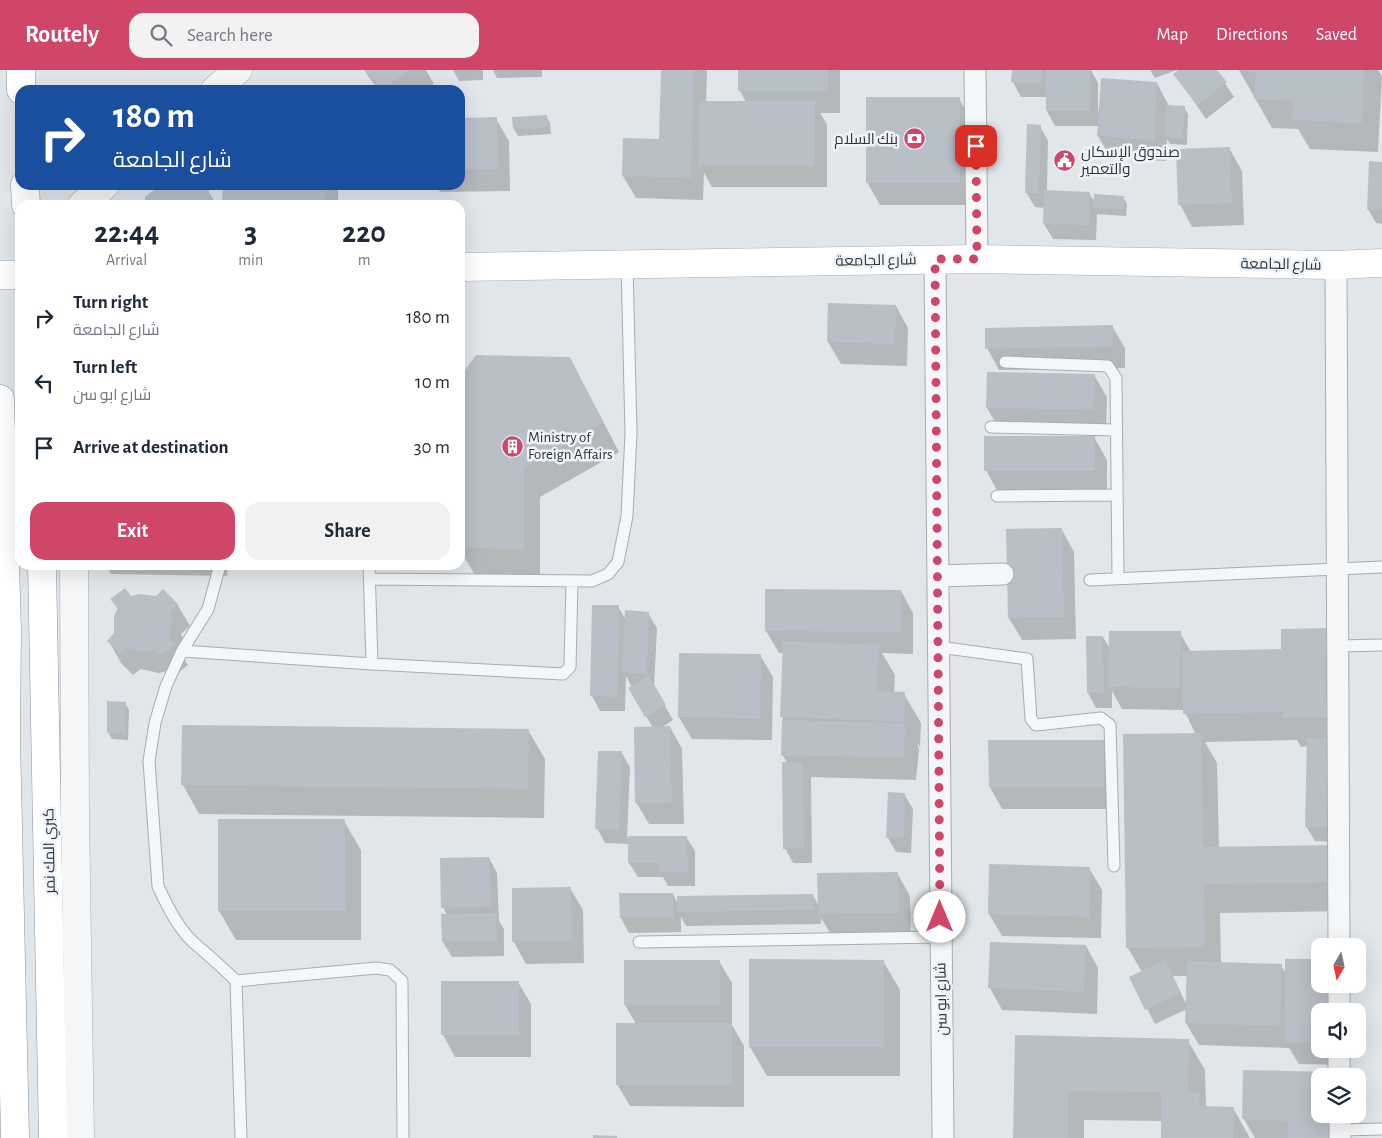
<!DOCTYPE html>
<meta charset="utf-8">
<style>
body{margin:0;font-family:"Alegreya Sans",Cairo,sans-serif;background:#f2f2f3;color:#1f2937;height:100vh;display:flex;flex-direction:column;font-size:19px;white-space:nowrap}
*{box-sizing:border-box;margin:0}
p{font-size:16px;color:#747a83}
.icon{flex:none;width:28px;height:28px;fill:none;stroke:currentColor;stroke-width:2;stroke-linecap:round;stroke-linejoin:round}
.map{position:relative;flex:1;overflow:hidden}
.drawer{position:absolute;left:15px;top:130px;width:450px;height:370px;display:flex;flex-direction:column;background:#fff;border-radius:15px;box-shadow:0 5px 20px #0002}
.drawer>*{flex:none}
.hud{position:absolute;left:15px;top:15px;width:450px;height:105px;border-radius:15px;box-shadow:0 5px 20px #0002;background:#1a4fa0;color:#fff;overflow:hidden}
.needle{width:32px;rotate:189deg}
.tools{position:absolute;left:1311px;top:868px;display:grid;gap:10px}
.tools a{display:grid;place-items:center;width:55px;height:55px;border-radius:10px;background:#fff;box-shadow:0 5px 20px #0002;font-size:25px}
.pin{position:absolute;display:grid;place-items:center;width:42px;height:42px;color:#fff;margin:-21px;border-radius:10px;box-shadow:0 2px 8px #0006}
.me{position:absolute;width:55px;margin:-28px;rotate:0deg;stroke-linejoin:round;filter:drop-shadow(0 0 4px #0008)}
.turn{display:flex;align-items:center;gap:18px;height:105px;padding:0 15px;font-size:22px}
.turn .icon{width:65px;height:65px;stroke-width:2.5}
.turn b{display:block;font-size:35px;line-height:42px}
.eta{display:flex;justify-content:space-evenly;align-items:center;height:85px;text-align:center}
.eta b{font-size:30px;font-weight:600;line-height:35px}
.cta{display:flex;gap:10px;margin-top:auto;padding:10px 15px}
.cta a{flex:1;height:58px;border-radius:15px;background:#cf4669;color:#fff;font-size:20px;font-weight:600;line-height:58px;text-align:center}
.cta a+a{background:#f2f2f3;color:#1f2937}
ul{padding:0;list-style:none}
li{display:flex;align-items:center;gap:15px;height:65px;padding:0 15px}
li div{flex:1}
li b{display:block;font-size:19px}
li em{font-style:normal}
header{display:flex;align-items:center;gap:30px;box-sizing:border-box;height:70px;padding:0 25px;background:#cf4669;color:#fff}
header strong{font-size:24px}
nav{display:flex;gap:28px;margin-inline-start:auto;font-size:18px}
.search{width:350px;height:45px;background:#f2f2f3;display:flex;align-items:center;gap:12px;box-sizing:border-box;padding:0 18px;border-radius:15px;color:#747a83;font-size:19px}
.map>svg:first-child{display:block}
</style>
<header>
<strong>Routely</strong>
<div class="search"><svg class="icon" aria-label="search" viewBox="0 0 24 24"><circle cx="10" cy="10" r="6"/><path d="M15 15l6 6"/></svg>Search here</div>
<nav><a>Map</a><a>Directions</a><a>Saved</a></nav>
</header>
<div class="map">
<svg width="1382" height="1068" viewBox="0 0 1382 1068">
<rect width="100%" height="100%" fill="#e1e6ea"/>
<!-- shadow -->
<path fill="#0003" fill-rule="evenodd" d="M364,0H426L434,14L425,20H378Z
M453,0H483V10L459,11Z
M493,0H542V7L497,8Z
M662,0H707L706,32H746L740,21V0H840V43H820L827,54V117H712L704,103L703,130L636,128L623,106L624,69L660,70Z
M1013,0H1091L1098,13V41L1157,13L1169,36L1184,37L1188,44L1187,75L1170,74L1167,69L1166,91L1111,88L1098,66L1099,56H1055L1047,41V27H1021L1013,12Z
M1150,0H1177L1155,8Z
M1180,0H1216L1234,27L1206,49L1175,4Z
M1239,0H1378L1382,6L1378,82L1310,79L1298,59L1272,58Z
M959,29L972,51V135H880L867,112Z
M546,46L550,53L551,64L518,66L514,59Z
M460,49H496L509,71L510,121L440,122L436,115H460Z
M1040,56L1048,71L1047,121L1089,123L1095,133L1123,127L1127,134L1126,146L1097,144L1096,170L1053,169L1044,154L1045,138L1035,137L1026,122Z
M1229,78L1242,101L1244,155L1192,157L1180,134Z
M1382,93V154L1376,153L1368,139Z
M162,115H204L217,135H146Z
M224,115H338V135H224Z
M896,236L908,258L907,296L841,294L828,272Z
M1112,256L1125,278V298L999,300L987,278Z
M570,288L619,382L540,427V509L475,505L460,480V309Z
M1094,305L1107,327L1106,362L1000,360L987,338Z
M1094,367L1107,390V422H998L986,400Z
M1062,460L1074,482L1076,569L1022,570L1009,548L1008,461Z
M106,495H228L227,506L111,504Z
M766,521H901L913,543V584L882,583L895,605L894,623L904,624L921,653L920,677L917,672L919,680L916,710L811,707L812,793H793L785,778L788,694L782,684L784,583H779L766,561Z
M131,528L177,534L190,556L181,564L184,573L181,584L188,595L173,607L168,601L159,603L141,599L133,605L121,593L109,571L116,563L118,540L112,529Z
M618,537L626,550L648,543L657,558L654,617L673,650L661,658L670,657L682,679L684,754H649L636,732L653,658L630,618L632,617L626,606L625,641H600L592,626Z
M1327,559L1338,772L1315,771L1306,756L1308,676L1301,677L1297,670L1205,672L1217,693L1219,778L1330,776L1348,841L1220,843L1221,893L1281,895L1286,904L1320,890V914H1345V941H1320V979H1345V995L1299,994L1289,978L1199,975L1186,953L1187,939L1155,954L1131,907L1142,902L1128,878L1196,665L1184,640L1122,639L1112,621V638H1096L1088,623L1087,567H1103L1110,579L1180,563L1191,582L1283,581ZM1173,906H1188L1187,936Z
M680,584L760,585L773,607L772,670L692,669L679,647Z
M125,633L129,640L128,670L112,669L108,662Z
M528,660L545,689L544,748L199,744L183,715Z
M1103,671L1116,693V739H1002L990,717Z
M621,682L630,697L627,768L686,767L695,781V816H668L663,807H638L629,793V774L605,773L597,758Z
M904,724L913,739L911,783L896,782L888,768Z
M344,751L361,780V870H236L219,841Z
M489,788L497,803L499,851L504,859V886L452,887L443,872L447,845L443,837Z
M1089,798L1102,820L1101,868L1002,866L989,844Z
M897,803L910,826L911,865L832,866L821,848V854L686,856L681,847V862L629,863L621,848V825L673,824L678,834L813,826L819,836Z
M570,818L583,840L584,893L526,894L514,872Z
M1086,876L1098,898L1097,944L1002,940L990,918Z
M750,890L883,891L900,920V1006H767L750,977Z
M719,891L732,913V955L744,976V1037L630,1036L617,1014L636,954L625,935Z
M518,912L531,934V987H455L443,965L442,913Z
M1016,966L1188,971L1205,1000L1206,1037L1233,1038L1250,1068H1162V1051L1084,1050V1068H1014Z
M1245,1001L1334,1006H1320V1044H1345V1068H1255L1244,1049Z"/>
<!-- building -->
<path fill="#b8bfc7" d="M365,0H410L381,20Z
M661,0H694L691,108L622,106L623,68L659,69Z
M738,0H828V21H738Z
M1012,0H1042L1041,13L1011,12Z
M1046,0H1090V41H1046Z
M1178,0H1217L1227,12L1197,35L1173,4Z
M1239,0H1364L1362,53L1292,50L1293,31L1254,29L1256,2Z
M1101,8L1157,12L1154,70L1097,66Z
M866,27H960V113H866Z
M698,31H815V96L698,95Z
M1166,35L1185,36L1183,69L1165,67Z
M547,45L548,57L513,59L512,47Z
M497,47L498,99L460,100V48Z
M1027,54L1041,55L1039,123H1025Z
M1230,77L1232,133L1178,135L1176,79Z
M1369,91L1382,92V140L1367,139Z
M160,115H206L209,118V135H145V127Z
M223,115H326L325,135H222Z
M1044,120L1090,122L1089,155L1043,154Z
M1094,124L1124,126L1123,139L1093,138Z
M828,233L896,235L895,274L827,272Z
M1113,255V276L985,279V258Z
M476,285L570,287L603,353L524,398V480L460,477V307Z
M987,302L1095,304L1094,340L986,338Z
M984,366H1095V401H984Z
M1062,458L1064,547L1008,548L1006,459Z
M125,518L131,526L140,524L156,526L163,519L178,534L170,542L172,550L168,568L176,573L160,586L154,579L145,582L128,578L120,583L107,571L114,563V546L118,538L110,529Z
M765,519L901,520V562L765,561Z
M592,535H619L617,627L590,626Z
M625,540L649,542L647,604L622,602Z
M1328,558L1330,647L1283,648V642L1183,644L1182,581L1281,579V559Z
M1109,561H1181L1180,618L1108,617Z
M1086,566H1103L1104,623H1087Z
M783,571L879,575L877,621L905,622L904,652L780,647Z
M679,583L761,584L760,649L678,647Z
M649,606L666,635L645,647L628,618Z
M107,631L126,632L125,663H107Z
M782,650L905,653L904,688L781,685Z
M182,655L529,659L528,719L181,715Z
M670,656L672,732L635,733L634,657Z
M1201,663L1203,777L1331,775L1332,812L1204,814L1205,877L1126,878L1123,664Z
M1307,668L1332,669L1330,757H1305Z
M988,670H1104V717H989Z
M598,681H622L619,760L595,759Z
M782,692H803L804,778L783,779Z
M888,722L905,723L904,768H886Z
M218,749H345V841H218Z
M628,766H687L688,802H658V793H628Z
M489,787L491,836L441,838L440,788Z
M989,794L1090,797L1089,847L988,844Z
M898,802L899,843L818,844L817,803Z
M571,817L572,871L512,872V818Z
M619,823H673L674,848H620Z
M813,824L814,840L677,842V826Z
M496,843L497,871L442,872L441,844Z
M990,872L1086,875L1084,922L988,918Z
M749,889L884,890V977H749Z
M1285,889H1320V914H1333V941H1320V973L1285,972Z
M624,890H720V935H624Z
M1165,890L1181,923L1145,940L1129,907Z
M1187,891L1282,894L1280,956L1185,953Z
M441,911H519V965H441Z
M616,953H732V1015H616Z
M1015,965L1189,969L1188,1023H1200L1199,1036L1234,1037L1233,1068H1161V1022L1068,1021V1068H1013Z
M1243,1000L1333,1002V1006H1320V1044H1333L1332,1068H1288V1051L1242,1049Z
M593,1065L617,1066V1068H593Z"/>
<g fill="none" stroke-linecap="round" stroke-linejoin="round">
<defs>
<path id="service" d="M1005,292L1108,296L1116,308L1118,508
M991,357L1116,360
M997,426L1117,425
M220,495L208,539L182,581L166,616L155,653L149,691L158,816C166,834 178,858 193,872C208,885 222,897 236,911L376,898L390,900L402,911L403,1068
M370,509L592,511L608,504L618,492L627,446L631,363L627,194
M1090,510L1382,497
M1338,576L1382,575
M939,577L1027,589L1031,649L1036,655L1101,648L1110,655L1114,796
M182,581L372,594L369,495
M372,594L563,604L570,597L572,511
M639,872L940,867
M236,911L241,1068
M1340,1060L1382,1059"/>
<path id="minor" d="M975,0L977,189
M935,189L943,1068
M1336,195L1339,876
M938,506L1003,504
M1339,914V941
M1339,979V1006
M1340,1044V1068"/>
<path id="tertiary" d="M215,20L238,0
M82,135L105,115
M74,495L75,743L80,1068"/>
<path id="secondary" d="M460,197L977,189L1336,195L1382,193
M0,205H20"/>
<path id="trunk" d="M21,0V20
M25,115L26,135
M0,329L7,560L6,668L15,1068
M42,495L53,1068"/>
</defs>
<!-- service casing -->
<use href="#service" stroke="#a6adb4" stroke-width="13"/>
<!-- minor casing -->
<use href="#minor" stroke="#a6adb4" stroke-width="23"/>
<!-- tertiary casing -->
<use href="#tertiary" stroke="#a6adb4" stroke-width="29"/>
<!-- secondary casing -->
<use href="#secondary" stroke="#a6adb4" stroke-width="29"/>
<!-- trunk casing -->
<use href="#trunk" stroke="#8894a1" stroke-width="29"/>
<!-- service -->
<use href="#service" stroke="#f4f6f8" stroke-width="11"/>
<!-- minor -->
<use href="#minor" stroke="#f4f6f8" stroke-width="21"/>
<!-- tertiary -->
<use href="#tertiary" stroke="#f4f6f8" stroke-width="28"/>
<!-- secondary -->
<use href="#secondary" stroke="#fff" stroke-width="28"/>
<!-- trunk -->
<use href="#trunk" stroke="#fff" stroke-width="28"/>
</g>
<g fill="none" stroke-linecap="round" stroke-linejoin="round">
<!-- route -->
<path stroke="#cf4669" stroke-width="9" stroke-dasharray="0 16.2" d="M940,847L935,189H977L976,76"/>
</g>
<!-- icons -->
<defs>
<symbol id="bank-disc" viewBox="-11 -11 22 22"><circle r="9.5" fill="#cf4669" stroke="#f1f4f7"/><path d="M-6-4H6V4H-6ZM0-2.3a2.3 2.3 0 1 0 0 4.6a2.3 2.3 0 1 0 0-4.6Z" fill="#fff"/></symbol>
<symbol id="civic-disc" viewBox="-11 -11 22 22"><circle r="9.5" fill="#cf4669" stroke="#f1f4f7"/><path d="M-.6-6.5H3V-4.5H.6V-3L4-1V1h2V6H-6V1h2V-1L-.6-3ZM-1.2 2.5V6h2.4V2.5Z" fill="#fff"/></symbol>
<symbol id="building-disc" viewBox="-11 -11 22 22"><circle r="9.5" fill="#cf4669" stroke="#f1f4f7"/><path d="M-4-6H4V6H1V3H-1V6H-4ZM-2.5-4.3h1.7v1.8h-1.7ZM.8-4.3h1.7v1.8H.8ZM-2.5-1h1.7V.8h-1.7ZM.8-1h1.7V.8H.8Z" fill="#fff"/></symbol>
</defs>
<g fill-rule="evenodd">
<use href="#bank-disc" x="902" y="56" width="25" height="25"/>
<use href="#civic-disc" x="1052" y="78" width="25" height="25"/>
<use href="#building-disc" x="500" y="364" width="25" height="25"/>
</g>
<g text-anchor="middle" stroke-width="5" stroke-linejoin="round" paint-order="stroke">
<!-- poi labels -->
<g font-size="15" fill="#293542" stroke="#f1f4f7" text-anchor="start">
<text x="898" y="74" text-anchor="end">بنك السلام</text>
<text x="1081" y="87">صندوق الإسكان<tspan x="1081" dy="17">والتعمير</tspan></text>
<text x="528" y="372">Ministry of<tspan x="528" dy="17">Foreign Affairs</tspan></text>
</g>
<!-- street labels -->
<g font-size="15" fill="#293542" stroke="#f1f4f7">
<text transform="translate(876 190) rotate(-1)" y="5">شارع الجامعة</text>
<text transform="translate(1281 194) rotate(1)" y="5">شارع الجامعة</text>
<text transform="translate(49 781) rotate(-91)" y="5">كبري المك نمر</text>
<text transform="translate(941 929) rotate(-91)" y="5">شارع ابو سن</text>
</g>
</g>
</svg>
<div class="tools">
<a><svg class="needle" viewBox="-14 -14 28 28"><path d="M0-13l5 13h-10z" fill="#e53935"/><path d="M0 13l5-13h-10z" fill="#747a83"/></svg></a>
<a><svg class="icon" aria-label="sound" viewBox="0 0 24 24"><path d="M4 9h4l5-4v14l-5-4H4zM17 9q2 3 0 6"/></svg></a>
<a><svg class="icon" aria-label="layers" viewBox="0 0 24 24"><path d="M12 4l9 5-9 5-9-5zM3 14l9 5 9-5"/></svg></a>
</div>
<div class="pin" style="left:976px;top:76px;background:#d93025"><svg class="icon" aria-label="arrive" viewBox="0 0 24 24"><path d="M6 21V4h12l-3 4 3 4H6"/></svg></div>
<svg class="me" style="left:940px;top:847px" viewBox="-20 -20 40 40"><circle r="19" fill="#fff"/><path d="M0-13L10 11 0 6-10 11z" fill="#cf4669"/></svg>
<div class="hud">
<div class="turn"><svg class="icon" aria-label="right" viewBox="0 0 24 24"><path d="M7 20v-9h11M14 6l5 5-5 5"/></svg><div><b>180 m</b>شارع الجامعة</div></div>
</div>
<section class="drawer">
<div class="eta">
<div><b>22:44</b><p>Arrival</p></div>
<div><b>3</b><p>min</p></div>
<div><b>220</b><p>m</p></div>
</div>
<ul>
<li><svg class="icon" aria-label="right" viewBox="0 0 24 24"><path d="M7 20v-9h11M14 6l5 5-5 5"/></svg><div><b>Turn right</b><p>شارع الجامعة</p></div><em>180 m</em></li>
<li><svg class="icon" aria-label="left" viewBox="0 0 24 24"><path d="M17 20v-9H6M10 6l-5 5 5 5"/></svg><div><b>Turn left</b><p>شارع ابو سن</p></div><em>10 m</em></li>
<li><svg class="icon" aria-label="arrive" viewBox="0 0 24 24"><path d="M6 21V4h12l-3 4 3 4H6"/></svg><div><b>Arrive at destination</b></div><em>30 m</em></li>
</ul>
<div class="cta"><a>Exit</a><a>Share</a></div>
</section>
</div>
